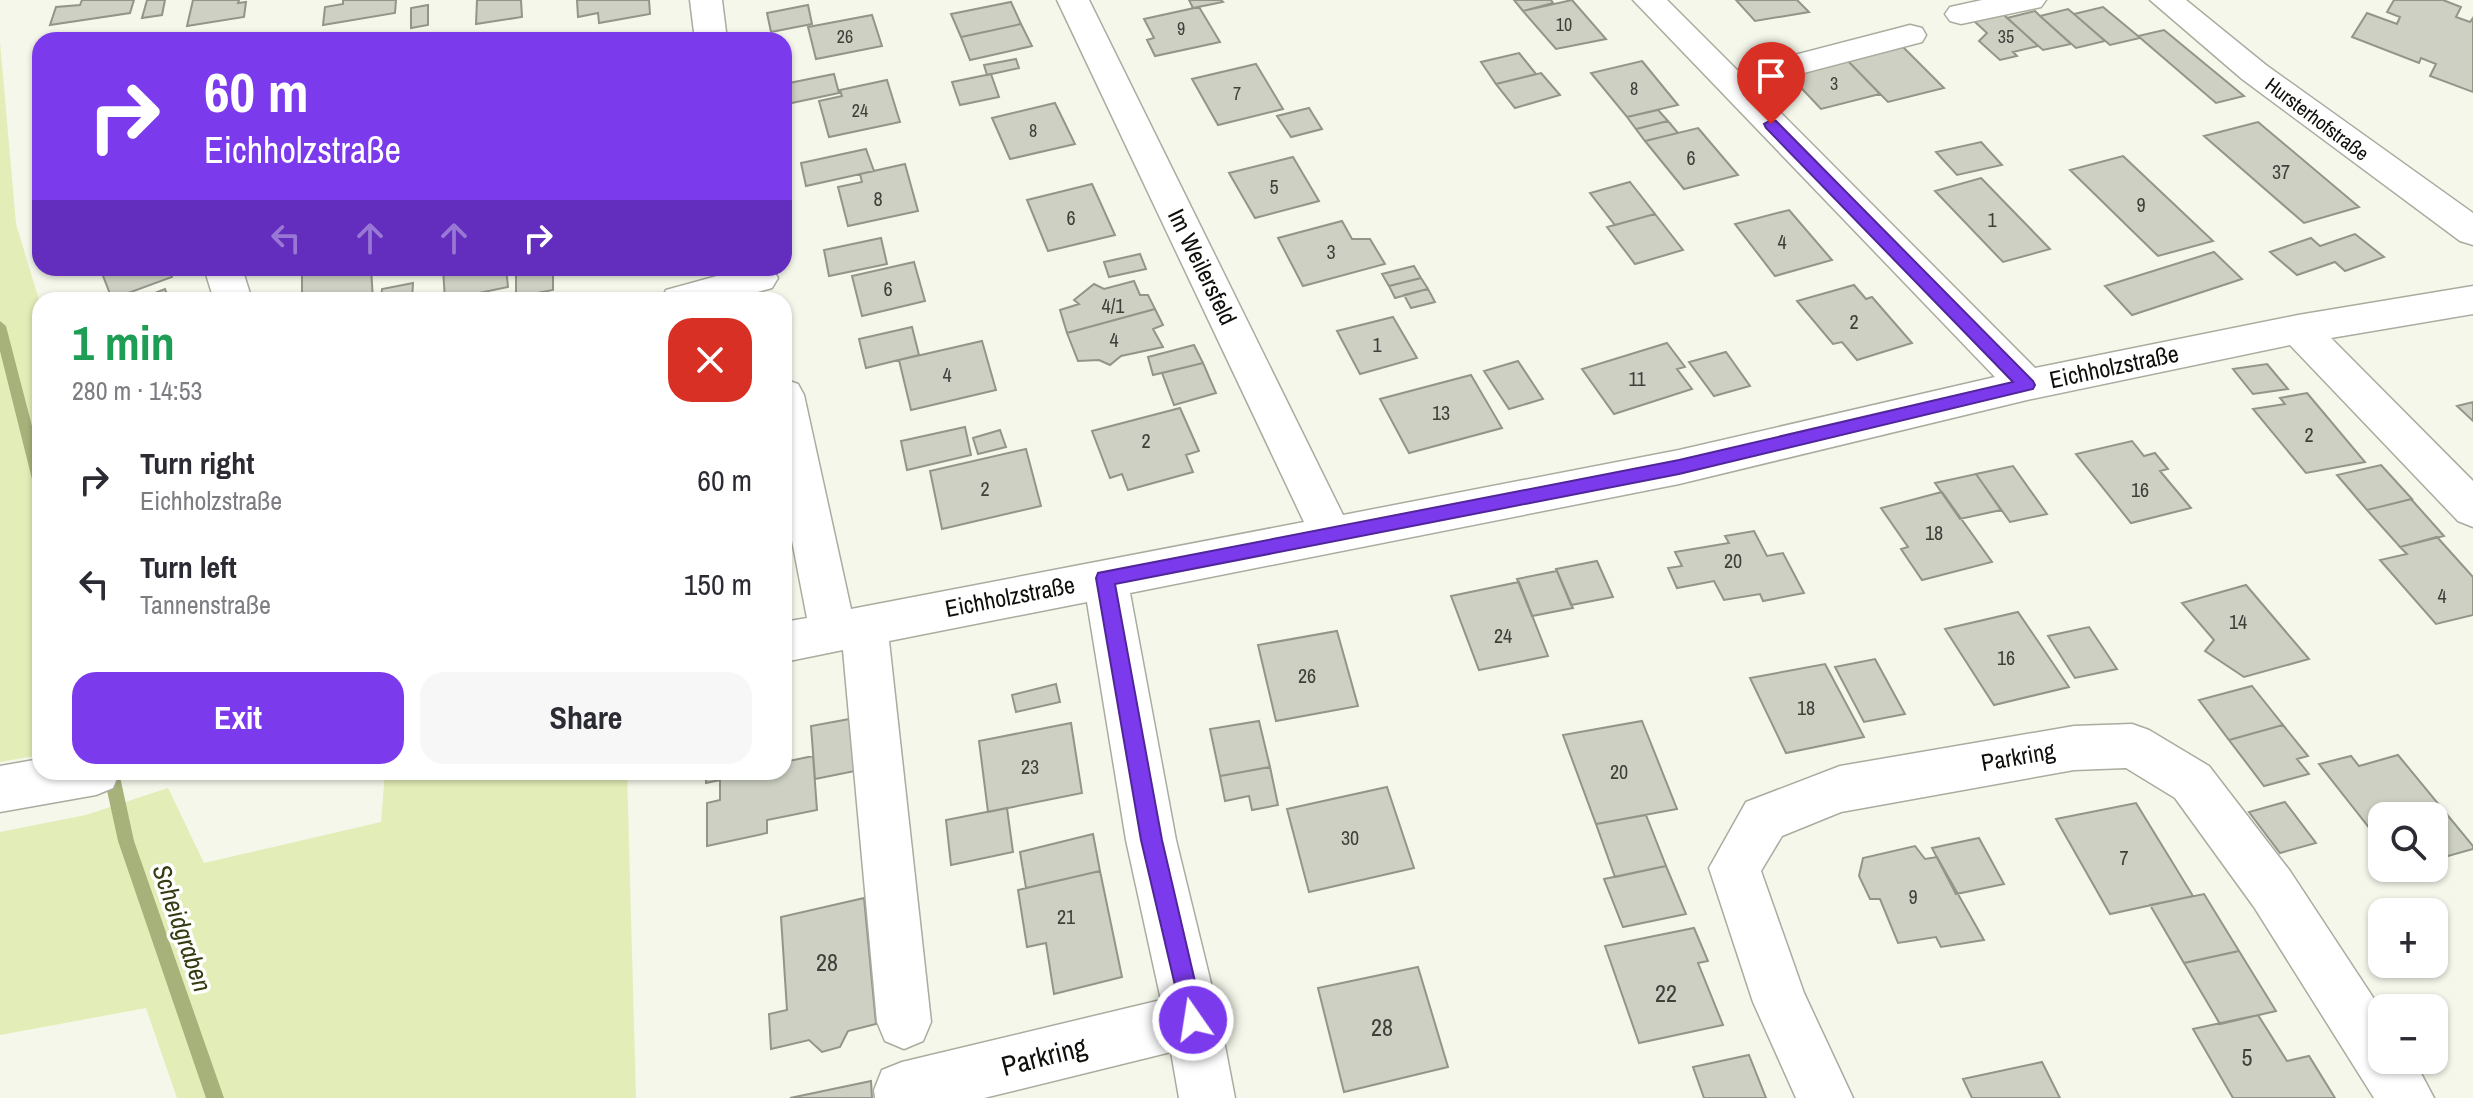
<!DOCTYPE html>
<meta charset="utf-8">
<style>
body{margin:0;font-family:"Archivo Narrow",sans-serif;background:#f7f7f7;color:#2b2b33;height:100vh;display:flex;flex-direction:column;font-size:30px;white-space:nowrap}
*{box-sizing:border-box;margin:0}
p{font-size:26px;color:#7c7c81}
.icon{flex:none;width:44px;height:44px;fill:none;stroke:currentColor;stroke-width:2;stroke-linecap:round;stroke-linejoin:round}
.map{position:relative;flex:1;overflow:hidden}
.side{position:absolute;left:32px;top:292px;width:760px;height:488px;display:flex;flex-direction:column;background:#fff;border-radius:24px;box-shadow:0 2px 6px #0004}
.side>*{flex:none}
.banner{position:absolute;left:32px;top:32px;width:760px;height:244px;border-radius:24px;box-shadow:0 2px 6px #0004;background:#7c3aed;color:#fff;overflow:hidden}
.controls{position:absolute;left:2368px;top:802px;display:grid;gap:16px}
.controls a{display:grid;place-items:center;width:80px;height:80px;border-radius:16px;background:#fff;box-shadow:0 2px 6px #0004;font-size:40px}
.pin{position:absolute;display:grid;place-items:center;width:68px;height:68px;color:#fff;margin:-82px -34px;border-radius:50% 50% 50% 0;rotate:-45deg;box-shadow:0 0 8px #0007}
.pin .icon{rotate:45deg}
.me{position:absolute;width:88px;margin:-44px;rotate:347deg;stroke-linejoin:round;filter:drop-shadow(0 0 6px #0008)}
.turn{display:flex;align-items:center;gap:28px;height:168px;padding:0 40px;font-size:36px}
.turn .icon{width:104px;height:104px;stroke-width:2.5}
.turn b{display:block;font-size:56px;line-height:68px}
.lanes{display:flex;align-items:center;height:76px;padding:0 40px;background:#0003;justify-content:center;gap:40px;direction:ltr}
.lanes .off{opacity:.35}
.round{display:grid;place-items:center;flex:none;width:84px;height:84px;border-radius:24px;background:#f7f7f7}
.headline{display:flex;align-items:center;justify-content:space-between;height:136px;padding:0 40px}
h1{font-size:48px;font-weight:700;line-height:60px;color:#1e9e55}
.cta{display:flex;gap:16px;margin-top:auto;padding:16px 40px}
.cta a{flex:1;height:92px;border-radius:24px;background:#7c3aed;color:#fff;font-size:32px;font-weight:700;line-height:92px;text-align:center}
.cta a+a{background:#f7f7f7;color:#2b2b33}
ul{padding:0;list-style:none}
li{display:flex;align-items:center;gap:24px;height:104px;padding:0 40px}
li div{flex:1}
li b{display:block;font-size:30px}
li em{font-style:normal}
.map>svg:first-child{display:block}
</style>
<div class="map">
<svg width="2473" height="1098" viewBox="0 0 2473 1098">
<rect width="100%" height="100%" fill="#f4f7ea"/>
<!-- green -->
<path fill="#e2edb7" d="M0,42L16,224L40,303V755L0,762Z
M385,772H627L636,1098H177L146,1008L0,1035V832L86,815L168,788L204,863L381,822Z"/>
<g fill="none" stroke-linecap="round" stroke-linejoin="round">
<!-- stream -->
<path fill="#a7b27b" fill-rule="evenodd" d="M0,321L6,326L40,457V488L35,487L33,483L0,351Z
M103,772H119L134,841L224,1098H206L118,841Z"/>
</g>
<!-- building -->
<path fill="#cdd0c3" stroke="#929589" stroke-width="2" d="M82,0H134L130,13L50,25L56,7L80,5Z
M147,0H165L162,15L142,18Z
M193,0H239L238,3L246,2L244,17L187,26Z
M343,0H396L395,13L323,25L325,7L343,4Z
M477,0H521L522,17L476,24Z
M577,0H649L650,14L599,23L598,13L578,17Z
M1189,0H1221L1223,2L1193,8Z
M1514,0H1551L1553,3L1523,11Z
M1572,0L1606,39L1556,49L1523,11Z
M1736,0H1797L1809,12L1755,21Z
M2394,0H2443L2461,7L2456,17L2470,22L2473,18V92L2430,76L2436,64L2421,58L2419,63L2352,37L2367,13L2397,24L2400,17L2387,12Z
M1011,2L1021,24L961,37L951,14Z
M428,5V25L411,28V8Z
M808,5L812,24L771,32L767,13Z
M1199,7L1220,42L1155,56L1147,40L1154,38L1144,19Z
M2103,7L2138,36L2140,38L2110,45L2074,14Z
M2068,9L2074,14L2105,41L2076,48L2040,16Z
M2035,11L2040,16L2071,44L2043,50L2007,18Z
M2003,14L2038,46L2013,52L2017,56L2000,60L1979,41L1987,33L1973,20Z
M872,15L882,46L816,59L808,27Z
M1021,24L1032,46L970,60L961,37Z
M2164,30L2244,96L2216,103L2138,36Z
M1902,46L1944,88L1888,102L1847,60Z
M1519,53L1536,74L1496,84L1481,62Z
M1016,59L1019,68L987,75L984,65Z
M1847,60L1880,94L1821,109L1789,75Z
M1642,61L1678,105L1627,117L1591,73Z
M1256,64L1283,109L1218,125L1192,79Z
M1541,73L1560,95L1515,108L1496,84Z
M834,74L839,93L787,104L784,84Z
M991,74L999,97L960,105L952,82Z
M887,80L900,122L829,137L819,101L842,96L840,90Z
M1055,103L1075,144L1010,159L992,118Z
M1309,108L1322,129L1291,137L1277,116Z
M1658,110L1668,121L1636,129L1627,117Z
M1668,121L1678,133L1645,141L1636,129Z
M2258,122L2359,207L2304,223L2204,136Z
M1698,128L1738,175L1684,189L1645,141Z
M1981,142L2002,165L1957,175L1936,152Z
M866,149L874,171L806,186L801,163Z
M2123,156L2213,241L2158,256L2070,170Z
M1293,157L1319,201L1255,218L1229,173Z
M905,164L918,211L848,226L838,187L862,182L860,174Z
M1981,178L2050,249L2003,262L1935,191Z
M1630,182L1655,214L1615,225L1590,193Z
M1092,184L1115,235L1048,251L1027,200Z
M1789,210L1832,260L1775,276L1735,224Z
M1655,214L1683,250L1635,264L1607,227Z
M1342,221L1352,239H1370L1385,264L1303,286L1278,238Z
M2355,234L2384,257L2345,271L2335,262L2297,275L2270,252L2311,238L2320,246Z
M881,238L887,264L829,276L824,250Z
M2214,252L2242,279L2132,315L2105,286Z
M1140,254L1146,269L1109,277L1104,262Z
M914,262L925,301L862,316L852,276Z
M1414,266L1421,278L1389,286L1382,274Z
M100,268H169L172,277L112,299Z
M316,268H371L373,300H302V271Z
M443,268H506L508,287L445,300Z
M533,268H553V290L516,297V273Z
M1421,278L1428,289L1395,298L1389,286Z
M1134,281L1140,295H1148L1155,309L1067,333L1060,310L1079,304L1074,300L1094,284L1104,289Z
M413,283L412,300H381L382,289Z
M1854,285L1866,299L1872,297L1912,343L1857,360L1842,342L1833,344L1797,301Z
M165,289L169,300H137Z
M1428,289L1435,302L1411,308L1404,295Z
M1155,309L1163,325L1153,329L1163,347L1121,356L1110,365L1099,360L1078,361L1067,333Z
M1393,317L1417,358L1360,374L1337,331Z
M912,327L919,355L866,368L859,339Z
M982,341L996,390L911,410L899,360Z
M1667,343L1685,367L1677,369L1692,389L1614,414L1582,369Z
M1194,345L1203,363L1153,375L1148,357Z
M1726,352L1750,386L1714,396L1689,362Z
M1518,361L1543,399L1509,409L1484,371Z
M1203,363L1216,393L1174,405L1162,373Z
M2267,364L2288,389L2253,394L2233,369Z
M1471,375L1502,428L1409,453L1380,399Z
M2307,393L2365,462L2306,473L2253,409L2285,404L2280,398Z
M2473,402V421L2457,406Z
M1180,408L1199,451L1186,455L1193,472L1128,490L1122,474L1110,478L1092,431Z
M965,427L971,455L907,470L901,441Z
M1000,430L1006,447L978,454L973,438Z
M2132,441L2144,456L2155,453L2168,469L2160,471L2191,508L2131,523L2076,454Z
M1026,449L1041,506L942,529L930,471Z
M2381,465L2412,499L2367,510L2337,475Z
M2013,466L2047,514L2010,522L1976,474Z
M1976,474L2001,510L1960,519L1935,483Z
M1942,492L1992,562L1922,580L1901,549L1908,547L1881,508Z
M2411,499L2444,536L2400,547L2367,510Z
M1754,531L1767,556L1783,553L1804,593L1763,601L1760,594L1724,600L1714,581L1677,588L1668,568L1682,566L1675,552L1729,543L1725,536Z
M2437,537L2473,577V615L2436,624L2380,560L2407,554L2400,547Z
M1597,561L1613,597L1571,605L1556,569Z
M1557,571L1573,608L1532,616L1517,579Z
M1519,582L1548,656L1479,670L1451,596Z
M2246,585L2309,659L2244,677L2205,651L2214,640L2182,603Z
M2018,612L2069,687L1994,705L1945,629Z
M2089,627L2117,669L2075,678L2048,636Z
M1337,631L1358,706L1276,721L1258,645Z
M1875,659L1905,714L1864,722L1835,667Z
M1825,664L1864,737L1786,753L1750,678Z
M1056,684L1060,702L1016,712L1012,695Z
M2252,686L2283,725L2229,740L2199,700Z
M855,718L860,770L815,779L811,726Z
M1259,721L1270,767L1220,776L1210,729Z
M1642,721L1677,809L1596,824L1563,735Z
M1071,723L1082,793L988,812L979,741Z
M2283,725L2308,756L2297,759L2309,774L2264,786L2229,740Z
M788,731L789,761L813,756L817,810L767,820V833L707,846V803L720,800V780L706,783V772H784V732Z
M2398,755L2473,846V849L2434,860V816H2382V844L2319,764L2351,756L2359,766Z
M1270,767L1278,805L1252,810L1249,796L1225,801L1220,776Z
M1387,787L1414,868L1309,892L1287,809Z
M2285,802L2316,843L2280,853L2249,812Z
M2136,803L2193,896L2110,914L2056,819Z
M1007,808L1013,852L951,865L946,820Z
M1646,815L1666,866L1615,877L1596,824Z
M1093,834L1100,871L1026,888L1020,852Z
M1979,838L2004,884L1956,894L1932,848Z
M1915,846L1925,859L1937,857L1984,940L1941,947L1936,937L1898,943L1880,899H1870L1859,876L1863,858Z
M1666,866L1686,914L1623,927L1604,879Z
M1100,871L1122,977L1054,994L1046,943L1027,947L1018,890Z
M2204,894L2239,951L2184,963L2150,905Z
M864,898L876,1024L848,1031L840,1047L822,1052L809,1040L771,1049L769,1014L787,1010L781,917Z
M1694,928L1708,961L1698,963L1723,1025L1639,1043L1605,946Z
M2239,951L2276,1011L2220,1024L2184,963Z
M1418,967L1448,1067L1344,1092L1318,988Z
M2258,1015L2287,1061L2309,1056L2335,1098H2233L2193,1029Z
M1749,1055L1766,1098H1704L1693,1067Z
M2042,1062L2060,1098H1972L1963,1079Z
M871,1081L872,1098H790Z"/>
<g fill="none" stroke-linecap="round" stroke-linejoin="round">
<defs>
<path id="minor" d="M690,0H722L727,40H695Z
M1057,0H1089L1343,515L1679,450L1995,377L1633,0H1667L1737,70L1910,25L1922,28L1926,35L1922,42L1754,86L2035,368L2298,315L2473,286V314L2331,338L2473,481V527L2458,521L2290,345L2027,400L1679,484L1130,593L1176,840L1220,1020L1235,1098H1179L1171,1052L984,1098H875L874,1090L882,1070L902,1062L1161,1000L1126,840L1087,602L889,641L931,1022L923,1041L904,1049L885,1041L877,1022L843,650L784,662V622L807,618L784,499V379L798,384L804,395L851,609L1304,522Z
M1982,0H2046L2041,7L1961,24L1950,21L1945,14L1950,7Z
M2150,0H2186L2266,65L2473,213V245L2460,241L2242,79Z
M204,268H242L252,300H214Z
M746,268H772L778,278L772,288L729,300H661L666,290Z
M2132,724L2149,730L2209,766L2290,871L2382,1011V1060H2414L2434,1098H2374L2254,907L2175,798L2126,768L2074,770L1841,812L1782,836L1761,871L1804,993L1853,1098H1796L1753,1002L1709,868L1746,802L1840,766L2074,726Z
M40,759V772H120L113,788L96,795L0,812V766Z"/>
</defs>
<!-- minor casing -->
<use href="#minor" stroke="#a9ac9f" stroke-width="3"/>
<!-- minor -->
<use href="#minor" fill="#fff" fill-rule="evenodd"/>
</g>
<!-- route -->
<path fill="#7c3aed" stroke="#51269a" stroke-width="2" d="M1771,120L1776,121L2033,381L2035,385L2033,389L1679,474L1115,584L1162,840L1204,1020L1201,1028L1193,1031L1185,1028L1141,840L1096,578L1098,573L1679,460L2013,382L1766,128L1764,124Z"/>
<g text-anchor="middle" stroke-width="7" stroke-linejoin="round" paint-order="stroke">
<!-- far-number labels -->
<g font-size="18" fill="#3e403a">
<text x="1564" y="31">10</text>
<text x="1181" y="35">9</text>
<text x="845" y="43">26</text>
<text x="2006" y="43">35</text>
<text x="1834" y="90">3</text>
<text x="1634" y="95">8</text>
<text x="1237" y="100">7</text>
<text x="860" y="117">24</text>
<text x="1033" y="137">8</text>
</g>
<!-- far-street labels -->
<g font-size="20" fill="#0f100c" stroke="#fff">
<text transform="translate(2317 119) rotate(37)" y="7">Hursterhofstraße</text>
</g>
<!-- number labels -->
<g font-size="20" fill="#3e403a">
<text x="1691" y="165">6</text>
<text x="2281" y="179">37</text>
<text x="1274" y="194">5</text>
<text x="878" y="206">8</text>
<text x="2141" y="212">9</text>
<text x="1071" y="225">6</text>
<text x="1992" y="227">1</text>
<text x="1782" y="249">4</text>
<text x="1331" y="259">3</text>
<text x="888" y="296">6</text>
<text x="1113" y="313">4/1</text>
<text x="1854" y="329">2</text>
<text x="1114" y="347">4</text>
<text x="1377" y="352">1</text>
<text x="947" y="382">4</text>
<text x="1637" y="386">11</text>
<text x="1441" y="420">13</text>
<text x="2309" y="442">2</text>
<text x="1146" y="448">2</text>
<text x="985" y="496">2</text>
<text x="2140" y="497">16</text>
<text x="1934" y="540">18</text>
<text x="1733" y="568">20</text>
<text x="2442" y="603">4</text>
<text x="2238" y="629">14</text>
<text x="1503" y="643">24</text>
<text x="2006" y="665">16</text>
<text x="1307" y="683">26</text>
<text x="1806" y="715">18</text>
<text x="1030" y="774">23</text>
<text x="1619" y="779">20</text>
<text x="1350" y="845">30</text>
<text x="2124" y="865">7</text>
<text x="1913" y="904">9</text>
<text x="1066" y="924">21</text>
</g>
<!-- street labels -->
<g font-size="24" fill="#0f100c" stroke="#fff">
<text transform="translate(1202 267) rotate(64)" y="8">Im Weilersfeld</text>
<text transform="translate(2114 367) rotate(-12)" y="8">Eichholzstraße</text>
<text transform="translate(1010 597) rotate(-11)" y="8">Eichholzstraße</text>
<text transform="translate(2018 757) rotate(-10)" y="8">Parkring</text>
</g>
<!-- near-number labels -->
<g font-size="24" fill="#3e403a">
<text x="827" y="971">28</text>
<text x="1666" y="1002">22</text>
<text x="1382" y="1036">28</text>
<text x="2247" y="1066">5</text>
</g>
<!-- water labels -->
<g font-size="26" font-style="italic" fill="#353c12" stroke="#fff">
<text transform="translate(182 928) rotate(71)" y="9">Scheidgraben</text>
</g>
<!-- near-street labels -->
<g font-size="28" fill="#0f100c" stroke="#fff">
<text transform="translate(1044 1056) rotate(-14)" y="10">Parkring</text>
</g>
</g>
</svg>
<div class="controls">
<a><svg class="icon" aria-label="search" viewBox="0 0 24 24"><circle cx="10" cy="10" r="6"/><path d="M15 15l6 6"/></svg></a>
<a>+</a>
<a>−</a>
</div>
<div class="pin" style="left:1771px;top:124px;background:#d93025"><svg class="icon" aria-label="arrive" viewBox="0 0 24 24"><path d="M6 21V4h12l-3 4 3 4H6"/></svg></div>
<svg class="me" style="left:1193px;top:1020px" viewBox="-20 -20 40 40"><circle r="17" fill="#7c3aed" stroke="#fff" stroke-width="3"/><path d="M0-11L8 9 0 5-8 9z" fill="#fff"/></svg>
<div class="banner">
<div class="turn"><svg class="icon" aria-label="right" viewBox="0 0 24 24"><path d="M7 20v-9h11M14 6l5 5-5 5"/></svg><div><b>60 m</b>Eichholzstraße</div></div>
<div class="lanes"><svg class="icon off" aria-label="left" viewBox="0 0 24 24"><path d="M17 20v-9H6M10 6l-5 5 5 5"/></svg><svg class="icon off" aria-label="ahead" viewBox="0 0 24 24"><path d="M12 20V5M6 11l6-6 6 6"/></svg><svg class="icon off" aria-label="ahead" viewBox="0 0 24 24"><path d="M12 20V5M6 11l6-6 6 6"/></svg><svg class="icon" aria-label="right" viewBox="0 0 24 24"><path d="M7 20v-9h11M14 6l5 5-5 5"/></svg></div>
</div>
<section class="side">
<div class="headline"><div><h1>1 min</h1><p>280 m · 14:53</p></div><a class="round" style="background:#d93025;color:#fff"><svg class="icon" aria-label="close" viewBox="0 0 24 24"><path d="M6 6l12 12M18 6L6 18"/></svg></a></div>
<ul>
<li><svg class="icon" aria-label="right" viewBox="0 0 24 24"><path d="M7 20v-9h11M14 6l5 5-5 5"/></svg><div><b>Turn right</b><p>Eichholzstraße</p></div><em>60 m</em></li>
<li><svg class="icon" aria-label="left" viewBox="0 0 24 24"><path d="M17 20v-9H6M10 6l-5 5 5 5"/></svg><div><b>Turn left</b><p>Tannenstraße</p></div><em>150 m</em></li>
</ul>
<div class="cta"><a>Exit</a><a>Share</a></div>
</section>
</div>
